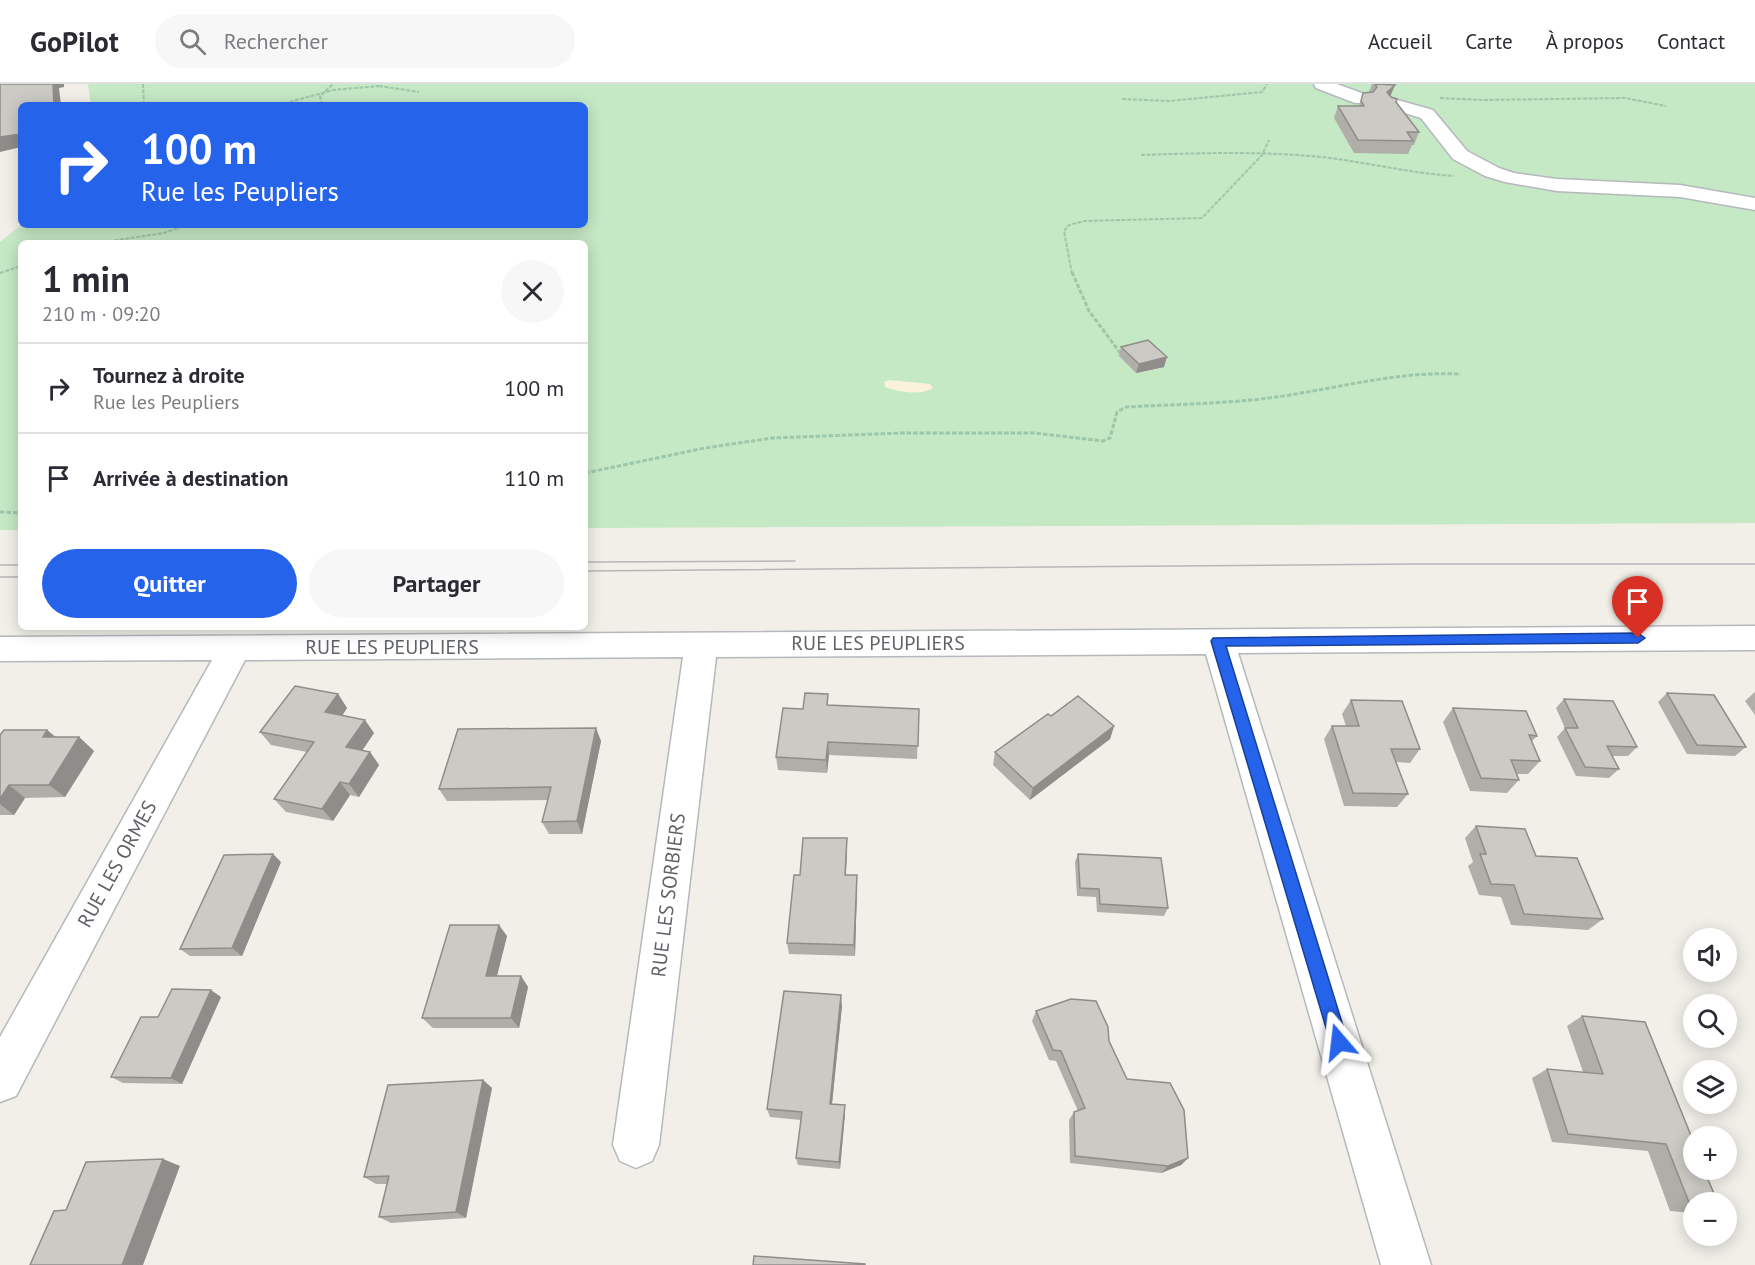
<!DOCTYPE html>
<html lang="fr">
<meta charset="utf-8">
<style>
body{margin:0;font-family:"PT Sans",sans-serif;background:#f7f7f7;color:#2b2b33;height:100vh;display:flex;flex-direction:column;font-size:22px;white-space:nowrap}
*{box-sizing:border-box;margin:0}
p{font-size:20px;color:#7c7c81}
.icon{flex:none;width:33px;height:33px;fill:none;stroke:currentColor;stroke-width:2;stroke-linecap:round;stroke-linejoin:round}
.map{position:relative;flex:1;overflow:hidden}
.panel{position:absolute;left:18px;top:156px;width:570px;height:390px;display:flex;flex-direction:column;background:#fff;border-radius:9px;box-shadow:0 3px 15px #0003}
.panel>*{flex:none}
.banner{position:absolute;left:18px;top:18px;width:570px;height:126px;border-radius:9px;box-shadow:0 3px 15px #0003;background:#2563eb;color:#fff;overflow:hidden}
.fabs{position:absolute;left:1683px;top:844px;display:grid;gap:12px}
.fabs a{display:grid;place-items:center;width:54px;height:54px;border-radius:50%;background:#fff;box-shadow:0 3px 15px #0003;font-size:30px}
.pin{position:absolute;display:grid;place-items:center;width:51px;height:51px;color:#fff;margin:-62px -26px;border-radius:50% 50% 50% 0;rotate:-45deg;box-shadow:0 0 6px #0007}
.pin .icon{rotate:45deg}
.me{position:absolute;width:66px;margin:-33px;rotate:343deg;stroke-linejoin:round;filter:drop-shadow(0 0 4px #0008)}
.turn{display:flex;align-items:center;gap:21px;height:126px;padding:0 24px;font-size:27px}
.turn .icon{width:78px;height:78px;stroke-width:2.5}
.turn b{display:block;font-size:42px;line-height:51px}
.round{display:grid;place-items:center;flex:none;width:63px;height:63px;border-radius:32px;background:#f7f7f7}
.headline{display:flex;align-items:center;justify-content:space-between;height:102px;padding:0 24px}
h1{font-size:36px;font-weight:700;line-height:45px}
.primary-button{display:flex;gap:12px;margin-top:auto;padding:12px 24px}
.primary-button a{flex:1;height:69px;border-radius:36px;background:#2563eb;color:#fff;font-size:24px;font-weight:700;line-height:69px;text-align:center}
.primary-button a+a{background:#f7f7f7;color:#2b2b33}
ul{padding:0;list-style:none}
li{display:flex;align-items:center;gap:18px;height:90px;padding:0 24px;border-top:2px solid #e1e1e2}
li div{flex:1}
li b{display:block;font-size:22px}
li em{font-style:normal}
header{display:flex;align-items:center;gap:36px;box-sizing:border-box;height:84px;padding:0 30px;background:#fff;border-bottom:2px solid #e1e1e2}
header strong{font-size:28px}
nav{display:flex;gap:33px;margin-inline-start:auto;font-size:21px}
.search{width:420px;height:54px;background:#f7f7f7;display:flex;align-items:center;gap:15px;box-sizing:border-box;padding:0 21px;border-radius:33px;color:#7c7c81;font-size:22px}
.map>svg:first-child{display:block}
</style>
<header>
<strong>GoPilot</strong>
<div class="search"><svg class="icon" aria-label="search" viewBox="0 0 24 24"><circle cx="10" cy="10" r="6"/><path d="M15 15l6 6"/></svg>Rechercher</div>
<nav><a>Accueil</a><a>Carte</a><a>À propos</a><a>Contact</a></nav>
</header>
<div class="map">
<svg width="1755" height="1181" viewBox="0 0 1755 1181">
<rect width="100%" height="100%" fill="#f1efe8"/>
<!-- green -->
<path fill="#c5e8c5" d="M88,0H1755V439L585,444V159H21V446H0V158L21,141H585V21H91Z"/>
<!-- sand -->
<path fill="#fbf3d9" d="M889,296L930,300L933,304C921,312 898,308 885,303L884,298Z"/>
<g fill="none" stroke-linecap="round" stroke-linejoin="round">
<defs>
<path id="minor" d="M1314,0H1337L1367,11L1370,15L1367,19H1355L1316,4Z
M1394,15L1433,26L1467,67L1499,84L1514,89L1557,95L1680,101L1755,114V126L1680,113L1557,107L1505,98L1485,92L1453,75L1421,34L1388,24L1385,20L1388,16Z
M1755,542V566L1238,569L1431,1181H1381L1206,570L716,573L659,1061L652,1077L636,1084L620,1077L613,1061L683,573L245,576L16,1012L0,1018V953L212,576L0,577V553Z"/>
</defs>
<!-- minor casing -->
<use href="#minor" stroke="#b5b8bc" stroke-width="3"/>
<!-- path-far1 -->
<path stroke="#9cc7a9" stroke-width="2" stroke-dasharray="4 1.5" stroke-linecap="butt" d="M143,0L144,21
M379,2L419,8
M1440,14L1484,16L1625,14L1666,22
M1122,15L1169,17L1262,8L1267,0
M279,21L333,6L379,2
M322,21L320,12L333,0
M1141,71C1201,69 1262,67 1321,73C1366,78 1409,89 1454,92
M98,159L164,149L187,141
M0,189L21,182
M1072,190L1064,147L1069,141L1084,137L1202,134L1262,71L1269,56"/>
<!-- path -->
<path stroke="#9cc7a9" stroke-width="3" stroke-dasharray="4.5 2" stroke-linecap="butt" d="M1072,188L1089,227L1121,270
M585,389L705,364L772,354L902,349H1035L1103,357L1110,354L1117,328L1126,323C1178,320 1231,320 1283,312C1343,303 1399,287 1461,290
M0,428L21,429"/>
<!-- minor -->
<use href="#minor" fill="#fff" fill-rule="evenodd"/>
<!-- tram -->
<path stroke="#b6b7b8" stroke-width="1.5" d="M585,478L795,477
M0,481H21
M585,487L1413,480H1755
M0,493H21"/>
</g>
<!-- wall -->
<path fill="#afaea9" d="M1372,0H1389L1391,13L1419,48L1414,61H1412L1408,70L1354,69L1334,34L1338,22H1359L1363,9L1369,8Z
M1121,263L1164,283L1136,289L1119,272Z
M1755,608V631L1745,617Z
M1667,609L1746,663L1735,672L1687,670L1658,618Z
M338,610L347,624L342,632L374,649L362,666L370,668L379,681L359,713L350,711L333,737L286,728L274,715L307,668L271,661L260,648Z
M1564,615L1637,663L1628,672H1612L1619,685L1609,694L1576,692L1557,653L1565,644L1556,624Z
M1351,616L1420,665L1410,679L1396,678L1408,710L1397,723L1344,722L1324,655L1332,642H1346L1342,630Z
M829,622L919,625L917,675L829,671L827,689L778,686L776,673L803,625Z
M1453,624L1537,652L1532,657L1540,677L1528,690H1517L1519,696L1507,709L1470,707L1443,638Z
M1114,642L1110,655L1030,716L993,681L995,668Z
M47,646L56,653H79L94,667L65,713L25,714L14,731H0V651Z
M601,657L582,750H549L542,738L548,716L447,717L439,705Z
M1476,742L1536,772L1603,835L1588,846L1511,841L1501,813L1479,811L1468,782L1473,778L1465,754Z
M847,754V766L846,791L857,803L855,872L789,870L787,859L800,791Z
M1078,770L1168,824L1164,832L1097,828L1096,813L1077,812L1075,778Z
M281,778L242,872H190L180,865Z
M507,852L497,892H521L528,903L519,944H433L422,934Z
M221,913L182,1000L123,999L111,993L158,933Z
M842,922L832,1020L845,1021V1030L840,1085L798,1081L796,1074L801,1036L770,1033L767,1025Z
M1036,927L1109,957L1127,995L1188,1074L1181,1081L1161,1089L1070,1079L1069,1036L1074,1028L1078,1027L1056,977L1049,976L1032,937Z
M1582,932L1645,938L1694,1119V1129L1670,1127L1648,1067L1552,1058L1532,994L1547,985L1583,988L1567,942Z
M483,996L492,1004L466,1134L391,1139L379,1133L387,1100H376L364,1093Z"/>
<!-- shaded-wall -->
<path fill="#8f8d8a" d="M53,0H64V3L59,4L61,21H54Z
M1395,1L1390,13L1387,8Z
M21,50V63L0,68V53Z
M1167,273L1164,283L1136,289L1139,280Z
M338,610L347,624L335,642L325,628Z
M365,636L374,649L356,676L346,663Z
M1114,642L1110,655L1030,716L1033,704Z
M596,644L601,657L582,750L577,737Z
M47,646L62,659L43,653Z
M79,653L94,667L65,713L49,701Z
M828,658L829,671L827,689L826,676Z
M370,668L379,681L359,713L349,700Z
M340,698L350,711L333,737L322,725Z
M9,701L25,714L14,731L0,720V715Z
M847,754V766L845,803V791Z
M273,770L281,778L242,872L232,864Z
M857,791V803L855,872L854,861Z
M499,841L507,852L494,903L486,892Z
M521,892L528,903L519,944L511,934Z
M211,906L221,913L182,1000L171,994Z
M841,911L842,922L831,1029L830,1020Z
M483,996L492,1004L466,1134L456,1128Z
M845,1021V1030L840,1085L839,1078Z
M1188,1074L1181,1081L1161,1089L1168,1082Z
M163,1075L180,1082L143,1181H122Z"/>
<!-- building -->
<path fill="#cccac5" stroke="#8f8d8a" stroke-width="1.5" d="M0,0H53L54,21H21V50L0,53Z
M1375,0L1395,1L1387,8L1391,13L1397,15L1396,18L1419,48H1407L1413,57L1358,56L1338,22H1364L1361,17L1363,9L1373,8L1377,3Z
M1148,256L1167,273L1139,280L1121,263Z
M295,602L338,610L325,628L365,636L346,663L370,668L349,700L340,698L322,725L274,715L314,658L260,648Z
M805,609L828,610L827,621L919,625L918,662L828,658L826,676L776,673L783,624L803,625Z
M1667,609L1714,611L1746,663L1697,661Z
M1078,612L1114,642L1033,704L995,668L1048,630L1051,632Z
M1564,615L1613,617L1637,663L1607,662L1619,685L1585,683L1565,644H1578Z
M1351,616L1402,617L1420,665H1391L1408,710L1353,709L1332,642H1359Z
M1453,624L1526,627L1537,652L1529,651L1540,677L1511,676L1519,696L1481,694Z
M596,644L577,737L542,738L551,703L439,705L458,645Z
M4,646H47L43,653H79L49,701H9L0,715V651Z
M1476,742L1525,745L1536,772L1577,774L1603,835L1524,830L1514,801L1491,800L1480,770H1486Z
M803,754H847L845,791H857L854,861L787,859L794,791H800Z
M273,770L232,864L180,865L224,771Z
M1078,770L1161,774L1168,824L1100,820L1099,805L1080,804Z
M450,841H499L486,892H521L511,934H422Z
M172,905L211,906L171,994L111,993L141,933H158Z
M784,907L841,911L830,1020L845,1021L839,1078L796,1074L802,1028L767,1025Z
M1071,915L1096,917L1108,943L1109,957L1127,995L1170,999L1184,1026L1188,1074L1168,1082L1075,1072L1074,1028L1085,1024L1061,967L1053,966L1036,927Z
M1582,932L1645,938L1694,1059V1086H1704L1718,1119H1694V1121H1690L1666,1060L1568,1050L1547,985L1603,990Z
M483,996L456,1128L379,1133L389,1092L364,1093L388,1001Z
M163,1075L122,1181H30L54,1127L66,1126L86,1078Z
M754,1172L865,1180V1181H753Z"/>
<!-- route -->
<path fill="#2563eb" stroke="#184099" stroke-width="1.5" d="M1638,549L1645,554L1638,559L1226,562L1348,958L1345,964L1339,967L1332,964L1211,557L1213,554Z"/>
<g text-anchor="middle" stroke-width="5" stroke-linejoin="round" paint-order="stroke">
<!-- street labels -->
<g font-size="20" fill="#5f6368" stroke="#fff">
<text x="878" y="566">RUE LES PEUPLIERS</text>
<text x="392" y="570">RUE LES PEUPLIERS</text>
<text transform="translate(117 780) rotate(-61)" y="7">RUE LES ORMES</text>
<text transform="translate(668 811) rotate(-83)" y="7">RUE LES SORBIERS</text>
</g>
</g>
</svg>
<div class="fabs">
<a><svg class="icon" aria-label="sound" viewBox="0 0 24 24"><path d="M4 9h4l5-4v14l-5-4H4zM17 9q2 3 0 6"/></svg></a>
<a><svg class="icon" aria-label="search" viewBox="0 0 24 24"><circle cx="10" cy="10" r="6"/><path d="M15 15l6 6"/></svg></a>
<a><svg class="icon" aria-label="layers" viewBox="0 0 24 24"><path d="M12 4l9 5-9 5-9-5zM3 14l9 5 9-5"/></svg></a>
<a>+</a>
<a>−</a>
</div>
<div class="pin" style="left:1638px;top:554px;background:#d93025"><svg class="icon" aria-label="arrive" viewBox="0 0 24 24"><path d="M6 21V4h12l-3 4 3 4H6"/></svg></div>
<svg class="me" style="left:1339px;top:958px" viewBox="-20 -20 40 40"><path d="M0-17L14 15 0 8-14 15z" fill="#2563eb" stroke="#fff" stroke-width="4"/></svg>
<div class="banner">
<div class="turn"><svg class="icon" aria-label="right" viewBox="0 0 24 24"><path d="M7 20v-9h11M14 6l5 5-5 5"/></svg><div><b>100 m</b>Rue les Peupliers</div></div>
</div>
<section class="panel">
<div class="headline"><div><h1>1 min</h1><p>210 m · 09:20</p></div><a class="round"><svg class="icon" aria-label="close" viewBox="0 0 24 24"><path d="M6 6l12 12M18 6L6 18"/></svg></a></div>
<ul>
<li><svg class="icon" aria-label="right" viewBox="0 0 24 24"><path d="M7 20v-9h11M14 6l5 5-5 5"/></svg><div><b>Tournez à droite</b><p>Rue les Peupliers</p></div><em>100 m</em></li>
<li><svg class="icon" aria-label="arrive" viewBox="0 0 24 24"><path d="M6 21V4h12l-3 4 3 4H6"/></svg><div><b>Arrivée à destination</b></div><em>110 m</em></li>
</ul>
<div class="primary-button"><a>Quitter</a><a>Partager</a></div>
</section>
</div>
